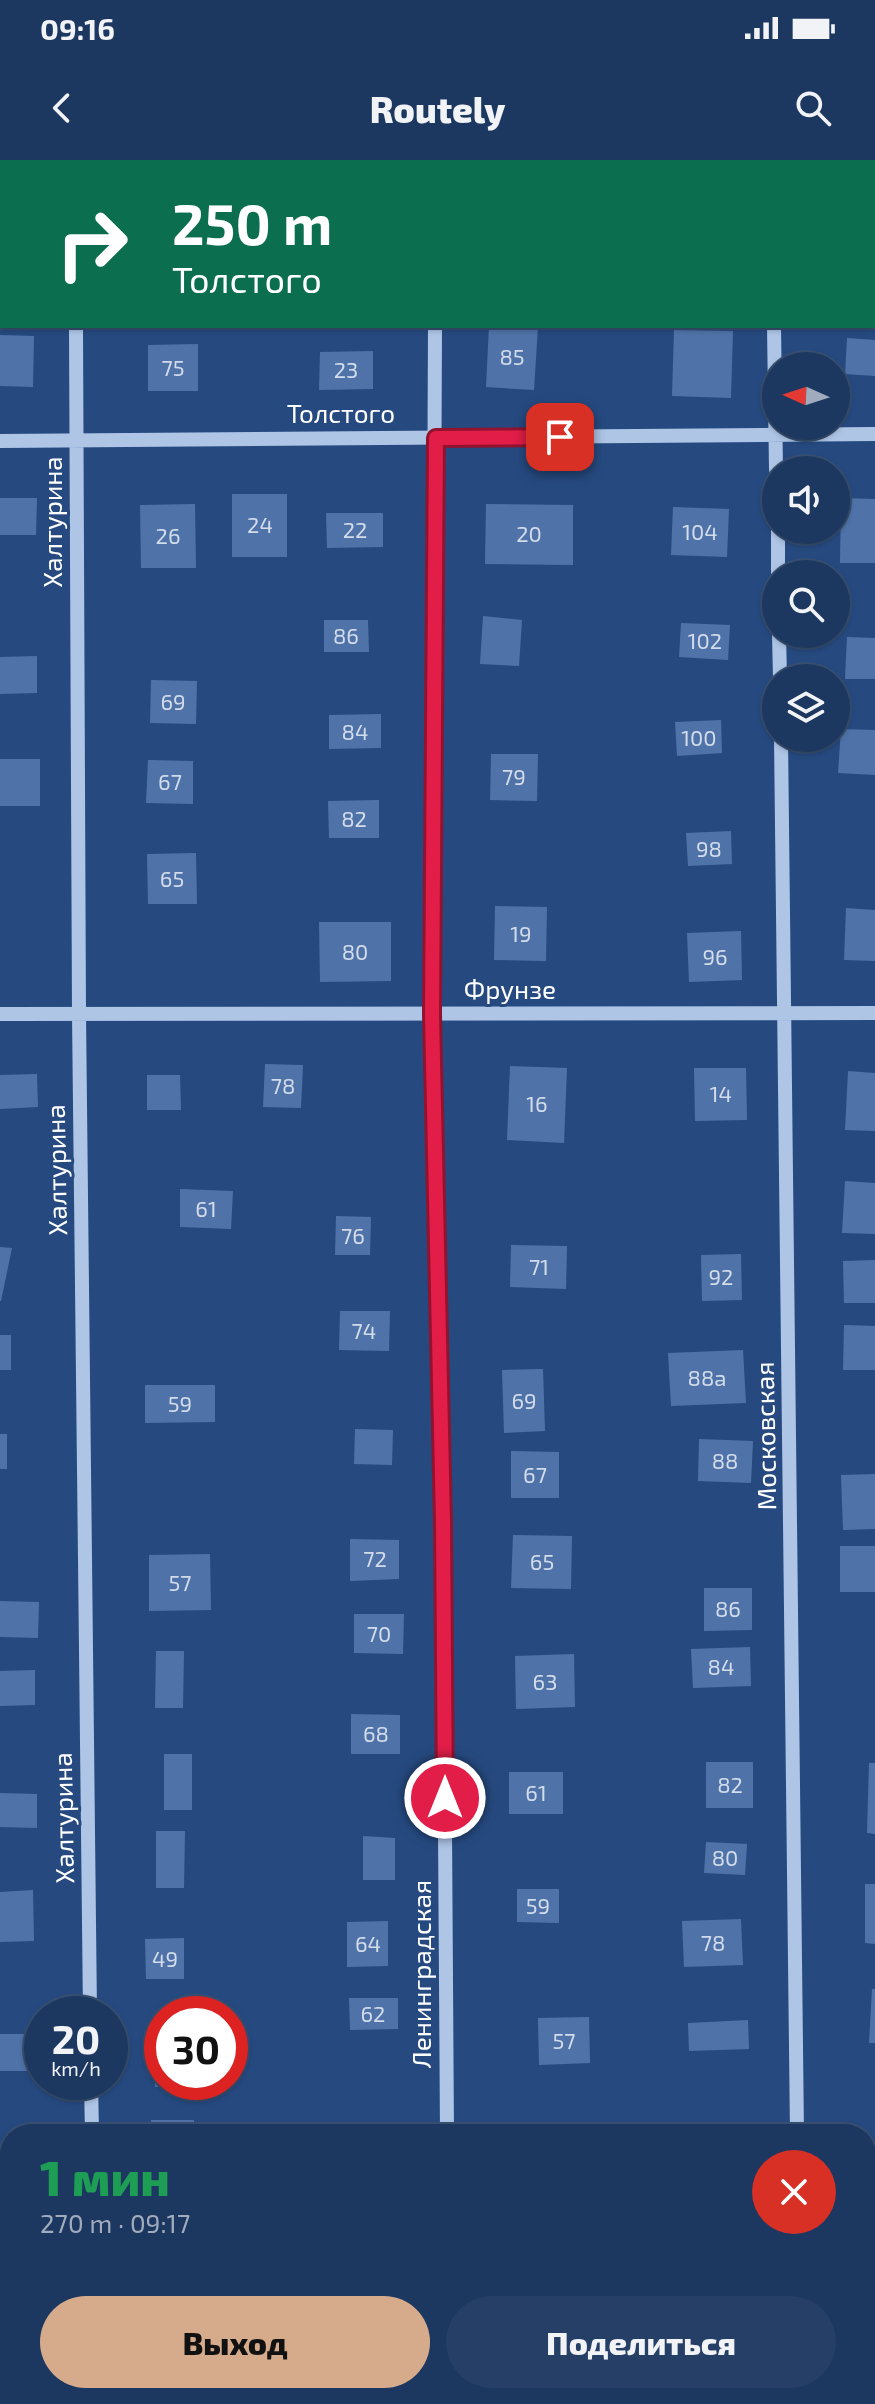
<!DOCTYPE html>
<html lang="ru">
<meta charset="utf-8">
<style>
body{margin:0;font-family:"Exo 2",sans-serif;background:#253f66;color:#f1f3f6;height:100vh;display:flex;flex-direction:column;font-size:30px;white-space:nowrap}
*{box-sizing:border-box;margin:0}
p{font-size:26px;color:#a0acbd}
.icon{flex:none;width:44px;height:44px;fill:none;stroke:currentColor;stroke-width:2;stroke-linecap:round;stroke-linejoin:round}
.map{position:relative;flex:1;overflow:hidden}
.details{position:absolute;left:0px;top:1964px;width:876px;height:280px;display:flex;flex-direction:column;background:#1c3860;border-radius:32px 32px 0 0;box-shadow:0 2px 6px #0004,0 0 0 2px #3a5275}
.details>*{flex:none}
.top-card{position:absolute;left:0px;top:0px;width:876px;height:168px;box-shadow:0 2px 6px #0004,0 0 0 2px #3a5275;background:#0b6e4f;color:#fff;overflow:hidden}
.needle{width:52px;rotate:273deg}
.buttons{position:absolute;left:762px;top:192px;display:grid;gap:16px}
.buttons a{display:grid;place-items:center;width:88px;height:88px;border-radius:50%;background:#1c3860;box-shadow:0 2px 6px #0004,0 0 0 2px #3a5275;font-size:40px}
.speed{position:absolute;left:24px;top:1836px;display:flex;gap:16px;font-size:40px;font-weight:700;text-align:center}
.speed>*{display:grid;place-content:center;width:104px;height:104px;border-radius:50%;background:#1c3860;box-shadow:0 2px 6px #0004,0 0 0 2px #3a5275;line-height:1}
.speed small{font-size:20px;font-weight:400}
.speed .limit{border:12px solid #d22;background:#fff;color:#111}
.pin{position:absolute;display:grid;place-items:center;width:68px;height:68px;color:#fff;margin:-34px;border-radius:16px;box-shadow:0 4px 12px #0006}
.me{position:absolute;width:88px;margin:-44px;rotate:0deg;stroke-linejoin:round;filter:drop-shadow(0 0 6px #0008)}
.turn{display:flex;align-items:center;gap:28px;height:168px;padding:0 40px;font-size:36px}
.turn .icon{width:104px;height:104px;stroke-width:2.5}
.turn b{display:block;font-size:56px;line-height:68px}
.round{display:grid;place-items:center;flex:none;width:84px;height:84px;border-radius:42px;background:#253f66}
.overview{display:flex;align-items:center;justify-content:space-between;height:136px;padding:0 40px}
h1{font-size:48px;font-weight:800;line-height:60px;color:#1e9e55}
.action{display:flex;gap:16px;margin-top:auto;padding:16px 40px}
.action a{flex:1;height:92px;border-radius:48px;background:#d6ab8b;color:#111;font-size:32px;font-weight:800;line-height:92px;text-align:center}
.action a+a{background:#253f66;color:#f1f3f6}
.status{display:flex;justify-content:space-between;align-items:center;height:56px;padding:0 40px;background:#1c3860;direction:ltr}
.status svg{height:22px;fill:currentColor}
header{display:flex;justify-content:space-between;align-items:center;height:104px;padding:0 40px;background:#1c3860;font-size:36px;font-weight:800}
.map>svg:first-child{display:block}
</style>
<div class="status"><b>09:16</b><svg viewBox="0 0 49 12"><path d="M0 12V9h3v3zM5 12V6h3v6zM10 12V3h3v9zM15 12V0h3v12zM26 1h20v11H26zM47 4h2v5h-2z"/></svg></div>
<header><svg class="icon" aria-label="back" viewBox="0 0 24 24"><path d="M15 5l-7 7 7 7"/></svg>Routely<svg class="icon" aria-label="search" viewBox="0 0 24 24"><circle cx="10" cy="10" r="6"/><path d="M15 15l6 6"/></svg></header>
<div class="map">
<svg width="875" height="2244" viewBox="0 0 875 2244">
<rect width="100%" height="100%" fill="#264a80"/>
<!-- building -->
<path fill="#4f73a9" d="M489,166H538L534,230L486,227Z
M674,170L733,171L731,238L672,236Z
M0,175L34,176L33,227L0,226Z
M847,178L875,180V216L845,214Z
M198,184V231H148V185Z
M373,191V229L319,230L320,192Z
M232,334H287V397H232Z
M0,338H37L36,375H0Z
M841,338L875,339V403H840Z
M195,344L196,408H141L140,345Z
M486,344L573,345V405L485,404Z
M673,347L729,349L727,397L671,395Z
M326,353H383V387L327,388Z
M483,456L522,460L519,506L480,504Z
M324,460H368L369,492H324Z
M681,463L730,465L728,500L679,497Z
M847,477L875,478V519H845Z
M37,496V533L0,534V497Z
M151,520L197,521L196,564L150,563Z
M381,554V588L329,589V555Z
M721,560L722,593L677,596L675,562Z
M841,569L875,570V615L838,613Z
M491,594H538L537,641L490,640Z
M0,599H40V646H0Z
M148,600L193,601V644L146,643Z
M379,640V678H329L328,641Z
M731,671L732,704L688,706L686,673Z
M196,693L197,744H148L147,694Z
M495,746L547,747L546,801L494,800Z
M846,748L875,750V801L844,800Z
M319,762H391V821L320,822Z
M741,771L742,820L689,822L687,773Z
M265,904L303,905L301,948L263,947Z
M510,906L567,908L564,983L507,980Z
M694,908H746L747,960L695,961Z
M848,911L875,913V971L845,970Z
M37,914L38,947L0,949V915Z
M147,915H180L181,950H147Z
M845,1021L875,1023V1074L842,1073Z
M180,1029L233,1031L231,1069L180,1067Z
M336,1056L371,1057L370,1095H335Z
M511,1085L567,1086L566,1129L510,1127Z
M0,1087L12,1088L1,1141H0Z
M741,1094L742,1140L702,1141L701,1095Z
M875,1100V1143H844L843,1101Z
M340,1151H390L389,1191L339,1190Z
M844,1165L875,1166V1210H843Z
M0,1175H11V1210H0Z
M743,1190L746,1243L671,1246L668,1193Z
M543,1209L545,1271L504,1273L502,1210Z
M145,1225H215V1262L145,1263Z
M355,1269L393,1270L392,1305L354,1304Z
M0,1274H7V1309H0Z
M699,1279L753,1281L751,1323L698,1321Z
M511,1291L559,1292V1338H511Z
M875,1314V1369L843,1370L841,1315Z
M513,1375L572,1376L571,1429L511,1428Z
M350,1379L399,1380V1419L350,1421Z
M840,1386H875V1432H840Z
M210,1394L211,1450L149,1451V1395Z
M704,1428H752V1470L704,1471Z
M0,1441L39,1442L38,1478L0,1477Z
M354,1454H404L403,1494L354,1493Z
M750,1487L751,1526L693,1528L691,1489Z
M156,1491H184L183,1548H155Z
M574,1494L575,1547L516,1549L515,1496Z
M35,1510V1545L0,1546V1511Z
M351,1554L400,1555V1594H351Z
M164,1594H192V1650H164Z
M706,1602H753V1648H706Z
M869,1603H875V1674L867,1673Z
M509,1612H563V1654H509Z
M0,1633L37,1634V1668L0,1667Z
M156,1671H185L184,1728H156Z
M363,1676L395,1678V1720H363Z
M706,1682L747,1684L745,1715L704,1713Z
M865,1724H875V1784L865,1783Z
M517,1729H559V1763L517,1762Z
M33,1730L34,1781L0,1782V1732Z
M741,1759L743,1805L684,1807L682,1761Z
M388,1761V1806L347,1807V1762Z
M184,1778V1819H146L145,1779Z
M872,1829H875V1883H869Z
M349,1838H398V1869L350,1870Z
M589,1857L590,1903L539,1905L538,1858Z
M748,1860L749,1889L689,1891L688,1863Z
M0,1874H33V1911H0Z
M154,1893H162V1922H211V1926L155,1927Z
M151,1960H194V1974H151Z"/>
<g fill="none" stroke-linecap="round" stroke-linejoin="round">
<!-- minor -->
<path stroke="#aec5e6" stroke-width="14" d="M75,0V2
M434,0V2
M771,0V2
M76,166L79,854L90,1854
M435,166L432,854L443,1362L447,1974
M774,166L776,310
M0,281L875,274
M778,370V414
M779,474L780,518
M781,578L797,1974
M0,854L875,853
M91,1922L92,1974
M866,2123L875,2124
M94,2234L95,2244
M449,2234V2244
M799,2234V2244
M0,2236L70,2234"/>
</g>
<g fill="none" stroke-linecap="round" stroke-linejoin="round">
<defs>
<path id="route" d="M445,1638L443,1362L432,854L436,278L560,277"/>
</defs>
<!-- route casing -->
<use href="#route" stroke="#92132f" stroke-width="20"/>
<!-- route -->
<use href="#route" stroke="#e11d48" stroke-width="14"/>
</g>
<g text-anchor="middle" stroke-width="6" stroke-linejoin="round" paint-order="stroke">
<!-- number labels -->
<g font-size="22" fill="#d3dcea">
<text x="512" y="205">85</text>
<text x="173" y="216">75</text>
<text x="346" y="218">23</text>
<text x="260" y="373">24</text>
<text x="355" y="378">22</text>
<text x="700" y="380">104</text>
<text x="529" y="382">20</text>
<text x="168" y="384">26</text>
<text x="346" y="484">86</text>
<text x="705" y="489">102</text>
<text x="173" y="550">69</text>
<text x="355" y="580">84</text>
<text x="699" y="586">100</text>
<text x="514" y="625">79</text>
<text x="170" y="630">67</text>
<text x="354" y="667">82</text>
<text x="709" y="697">98</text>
<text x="172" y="727">65</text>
<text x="521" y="782">19</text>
<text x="355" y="800">80</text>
<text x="715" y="805">96</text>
<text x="283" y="934">78</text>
<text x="721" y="942">14</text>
<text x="537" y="952">16</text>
<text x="206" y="1057">61</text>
<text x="353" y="1084">76</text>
<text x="539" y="1115">71</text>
<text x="721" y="1125">92</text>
<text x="364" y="1179">74</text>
<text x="707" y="1226">88а</text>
<text x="524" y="1249">69</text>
<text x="180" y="1252">59</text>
<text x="725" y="1309">88</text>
<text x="535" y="1323">67</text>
<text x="375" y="1407">72</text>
<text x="542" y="1410">65</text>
<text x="180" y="1431">57</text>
<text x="728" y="1457">86</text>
<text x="379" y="1482">70</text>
<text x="721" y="1515">84</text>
<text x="545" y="1530">63</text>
<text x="376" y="1582">68</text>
<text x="730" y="1633">82</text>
<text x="536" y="1641">61</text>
<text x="725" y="1706">80</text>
<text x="538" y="1754">59</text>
<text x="713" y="1791">78</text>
<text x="368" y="1792">64</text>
<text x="165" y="1807">49</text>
<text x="373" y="1862">62</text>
<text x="564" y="1889">57</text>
</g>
<!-- street labels -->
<g font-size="26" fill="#fff" stroke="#264a80">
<text x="341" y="263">Толстого</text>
<text transform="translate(53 362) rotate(-90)" y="9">Халтурина</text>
<text x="510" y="839">Фрунзе</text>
<text transform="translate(57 1010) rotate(-91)" y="9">Халтурина</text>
<text transform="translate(766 1276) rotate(-91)" y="9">Московская</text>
<text transform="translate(64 1658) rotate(-91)" y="9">Халтурина</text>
<text transform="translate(422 1814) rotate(-90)" y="9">Ленинградская</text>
</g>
</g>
</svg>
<div class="buttons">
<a><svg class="needle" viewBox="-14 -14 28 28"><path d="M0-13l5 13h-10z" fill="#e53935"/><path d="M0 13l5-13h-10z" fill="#a0acbd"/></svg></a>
<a><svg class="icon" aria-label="sound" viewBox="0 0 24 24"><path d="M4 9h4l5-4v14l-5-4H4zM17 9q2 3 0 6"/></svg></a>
<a><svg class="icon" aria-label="search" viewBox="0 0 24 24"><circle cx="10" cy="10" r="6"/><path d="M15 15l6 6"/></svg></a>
<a><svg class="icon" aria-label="layers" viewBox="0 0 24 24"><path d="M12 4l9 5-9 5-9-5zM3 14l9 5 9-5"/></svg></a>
</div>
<div class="speed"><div>20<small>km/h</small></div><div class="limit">30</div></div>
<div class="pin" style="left:560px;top:277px;background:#d93025"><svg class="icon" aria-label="arrive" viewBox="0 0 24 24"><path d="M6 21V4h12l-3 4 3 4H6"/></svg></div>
<svg class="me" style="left:445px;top:1638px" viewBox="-20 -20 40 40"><circle r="17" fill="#e11d48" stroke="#fff" stroke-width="3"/><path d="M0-11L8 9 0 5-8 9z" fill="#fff"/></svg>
<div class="top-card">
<div class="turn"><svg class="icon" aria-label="right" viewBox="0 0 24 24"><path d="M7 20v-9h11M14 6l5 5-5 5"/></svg><div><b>250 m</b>Толстого</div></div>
</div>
<section class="details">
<div class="overview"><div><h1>1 мин</h1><p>270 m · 09:17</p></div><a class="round" style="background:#d93025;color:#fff"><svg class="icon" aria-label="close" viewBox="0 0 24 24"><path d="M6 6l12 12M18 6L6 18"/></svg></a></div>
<div class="action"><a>Выход</a><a>Поделиться</a></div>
</section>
</div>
